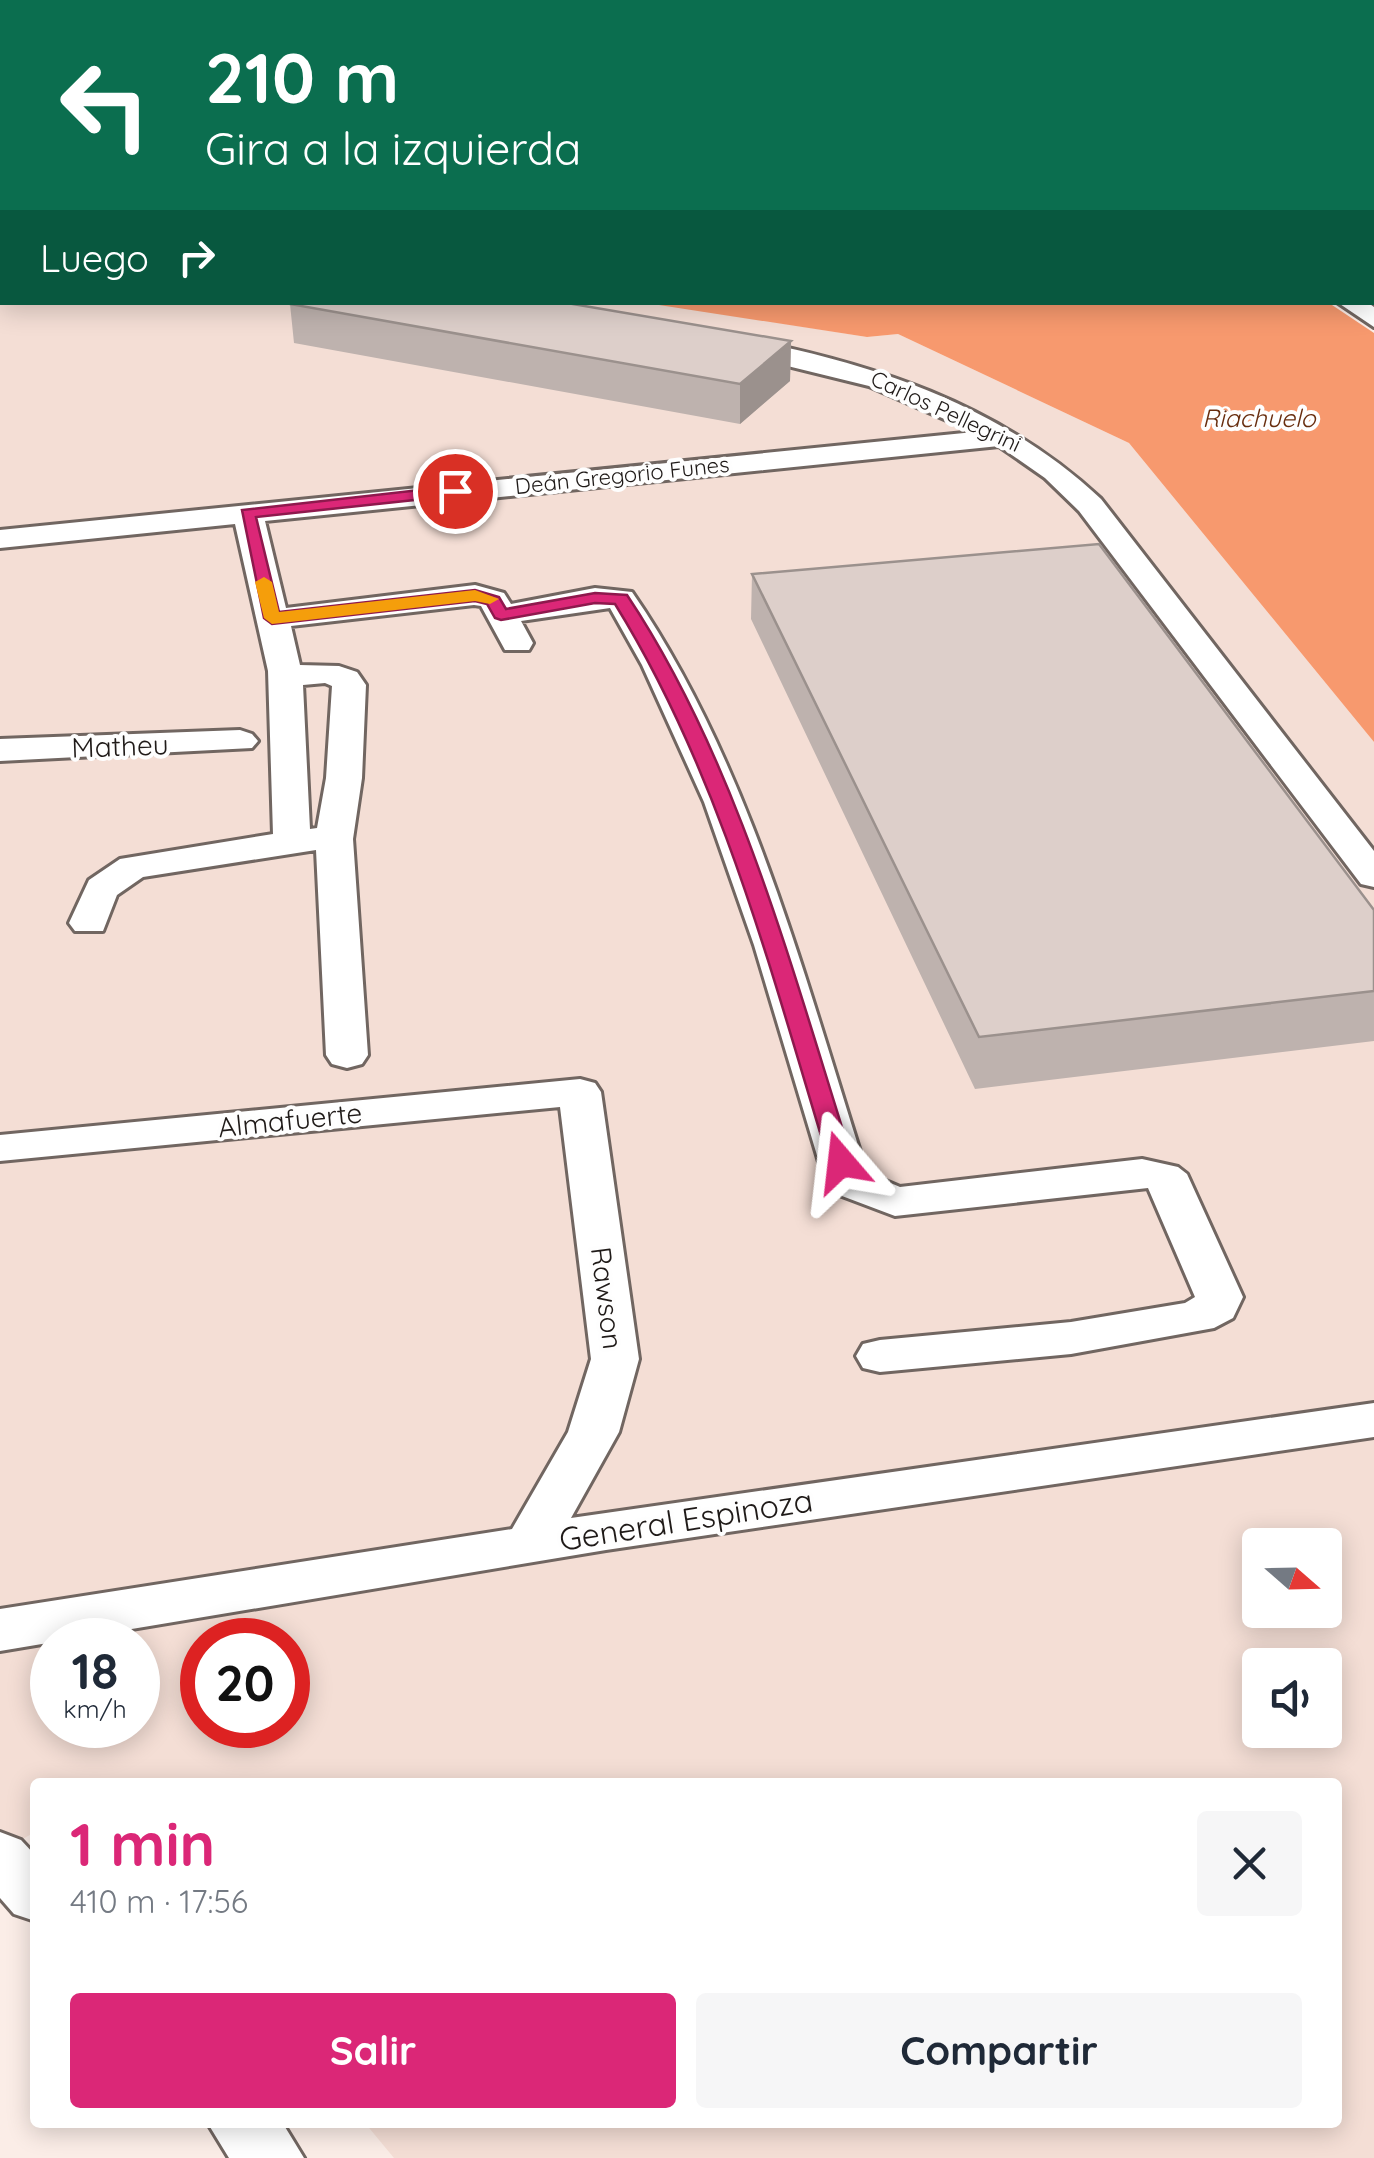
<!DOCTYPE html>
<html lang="es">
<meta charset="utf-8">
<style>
body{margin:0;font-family:Quicksand,sans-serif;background:#f6f6f7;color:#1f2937;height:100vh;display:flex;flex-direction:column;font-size:38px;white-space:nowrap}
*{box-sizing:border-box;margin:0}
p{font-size:32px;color:#747a83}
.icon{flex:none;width:55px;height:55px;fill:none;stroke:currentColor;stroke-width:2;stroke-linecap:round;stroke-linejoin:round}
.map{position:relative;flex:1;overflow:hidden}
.side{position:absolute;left:30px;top:1778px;width:1312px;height:350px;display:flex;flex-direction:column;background:#fff;border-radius:10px;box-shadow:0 5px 25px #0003}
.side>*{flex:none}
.top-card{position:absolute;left:0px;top:0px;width:1375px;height:305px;box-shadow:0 5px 25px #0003;background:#0b6e4f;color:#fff;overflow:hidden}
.needle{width:65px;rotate:110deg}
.controls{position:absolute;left:1242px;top:1528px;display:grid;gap:20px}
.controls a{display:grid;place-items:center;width:100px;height:100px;border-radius:10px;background:#fff;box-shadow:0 5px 25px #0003;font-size:50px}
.speed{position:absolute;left:30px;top:1618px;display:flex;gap:20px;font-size:50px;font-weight:700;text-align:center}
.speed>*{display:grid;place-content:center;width:130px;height:130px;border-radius:50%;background:#fff;box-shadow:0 5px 25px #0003;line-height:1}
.speed small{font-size:25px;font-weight:400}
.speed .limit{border:15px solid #d22;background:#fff;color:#111}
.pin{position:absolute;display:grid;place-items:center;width:85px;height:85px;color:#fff;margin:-42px;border:5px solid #fff;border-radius:50%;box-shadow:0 2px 10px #0007}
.me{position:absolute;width:110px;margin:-55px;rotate:343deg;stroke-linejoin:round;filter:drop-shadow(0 0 8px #0008)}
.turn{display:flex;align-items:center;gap:35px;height:210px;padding:0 40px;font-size:45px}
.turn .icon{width:130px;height:130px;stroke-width:2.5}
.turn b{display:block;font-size:70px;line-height:85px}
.then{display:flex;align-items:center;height:95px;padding:0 40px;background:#0003;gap:20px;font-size:38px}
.round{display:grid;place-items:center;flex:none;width:105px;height:105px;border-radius:10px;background:#f6f6f7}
.headline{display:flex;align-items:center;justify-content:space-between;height:170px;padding:0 40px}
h1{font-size:60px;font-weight:700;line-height:75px;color:#db2777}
.button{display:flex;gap:20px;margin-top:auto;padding:20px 40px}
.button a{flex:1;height:115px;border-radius:10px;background:#db2777;color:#fff;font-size:40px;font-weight:700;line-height:115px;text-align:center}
.button a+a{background:#f6f6f7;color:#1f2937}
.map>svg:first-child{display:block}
</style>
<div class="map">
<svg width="1374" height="2158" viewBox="0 0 1374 2158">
<rect width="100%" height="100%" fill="#fbede7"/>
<!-- built -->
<path fill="#f4ded5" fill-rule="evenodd" d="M0,0L124,2H2V302H646L867,337L898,334L1129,443L1374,742V2158H394L365,2123L1338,2122V1782H35V1832L0,1852ZM1260,1545H1325V1610H1260ZM52,1640H138V1725H52ZM202,1640H288V1725H202ZM1260,1665H1325V1730H1260Z
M481,0H1260L1262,2H482Z"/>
<!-- water -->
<path fill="#f7996e" d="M646,303H1329L1374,333V742L1129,443L898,334L867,337Z"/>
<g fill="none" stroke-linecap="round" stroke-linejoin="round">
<defs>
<path id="minor" d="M50,0H69L70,2H51Z
M1338,0H1356L1357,2H1339Z
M2,26V38L0,39V27Z
M1372,66H1374V79H1372Z
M0,223H2V237H0Z
M1337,302H1367L1374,307V327Z
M736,337C872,363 998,403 1101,499L1374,851V887L1361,884L1079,511L1045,478L999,446L265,521L286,608L475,585L504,593L511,604L595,588L632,592C748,760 802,969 863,1161L874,1176L900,1187L1142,1159L1178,1167L1187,1174L1243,1297L1233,1318L1214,1328L1071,1354L880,1372L863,1368L856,1356L863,1344L880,1340L1071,1322L1185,1303L1195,1297L1148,1188L895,1216L842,1196L819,1162L754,945L704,802L642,665L610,608L521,621L533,643L529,650H505L481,606L474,605L291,626L300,665L339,666L357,672L366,685L362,778L353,839L368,1055L362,1064L347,1068L332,1064L326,1055L316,850L143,877L117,895L103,931H75L69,923L89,880L120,859L273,834L268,671L235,524L0,548V530L974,432L869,386L727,351L723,345L727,339ZM325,683L332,686L326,778L317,828L310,829L303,685Z
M240,730L252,734L258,741L252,748L0,761V739Z
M580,1079L595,1083L601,1092L639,1359L619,1432L571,1518L1374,1403V1437L606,1550L0,1651V1609L512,1529L568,1432L591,1359L560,1107L0,1161V1135Z
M0,1832L21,1840L35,1855V1921L14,1914L0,1898Z
M207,2122H282L304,2158H229Z"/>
<path id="major" d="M461,0H485L486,2H463Z
M1372,114L1374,115V134H1372Z
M1372,205H1374V223H1372Z
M1372,262H1374V280H1372Z"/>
<path id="highway" d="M98,0H235L236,2H100Z
M653,0H776L777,2H655Z
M1372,30H1374V46H1372Z"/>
</defs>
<!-- minor casing -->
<use href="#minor" stroke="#716661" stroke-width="6"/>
<!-- major casing -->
<use href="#major" stroke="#716661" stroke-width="6"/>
<!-- highway casing -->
<use href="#highway" stroke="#716661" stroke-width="5"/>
<!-- minor -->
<use href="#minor" fill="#fff" fill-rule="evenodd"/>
<!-- major -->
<use href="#major" fill="#fff" fill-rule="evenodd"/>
<!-- highway -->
<use href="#highway" fill="#fff" fill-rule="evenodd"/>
</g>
<!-- wall -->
<path fill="#beb2ae" d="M290,304L791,341L790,381L740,424L294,343Z
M752,574L1374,910V1041L975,1089L751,619Z"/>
<!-- shaded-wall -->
<path fill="#9b918d" d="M791,341L790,381L740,424V384Z"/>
<!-- building -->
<path fill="#ddcfca" stroke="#9b918d" stroke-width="2.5" d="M294,302H561L791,341L740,384L290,304Z
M1099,544L1374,910V991L979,1037L752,574Z"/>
<!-- route -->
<path fill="#db2777" stroke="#8e194d" stroke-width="2.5" d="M455,486L463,491L461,495L256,517L279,612L475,590L499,597L506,609L595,593L627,595C739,763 792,971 853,1162L849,1167H833L829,1162C771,972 721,775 615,604L595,603L501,620L495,618L487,604L475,601L272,624L264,618L242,510Z"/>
<!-- slow -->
<path fill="#f59e0b" d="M264,577L272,582L279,612L475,590L499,599L490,604L475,601L272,624L264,618L255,582Z"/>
<g text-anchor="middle" stroke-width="8" stroke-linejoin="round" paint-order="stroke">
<!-- far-street labels -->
<g font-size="22" fill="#1f1a18" stroke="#fefefe">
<text transform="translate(946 411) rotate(25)" y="8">Carlos Pellegrini</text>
<text transform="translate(622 475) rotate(-6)" y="8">Deán Gregorio Funes</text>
</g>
<!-- far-water labels -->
<g font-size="25" font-style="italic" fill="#682d0e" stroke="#fefefe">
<text x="1259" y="427">Riachuelo</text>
</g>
<!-- street labels -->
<g font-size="28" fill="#1f1a18" stroke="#fefefe">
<text transform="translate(120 746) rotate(-2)" y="10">Matheu</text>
<text transform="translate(290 1120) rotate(-6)" y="10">Almafuerte</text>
<text transform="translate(607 1298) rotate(83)" y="10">Rawson</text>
</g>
<!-- near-street labels -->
<g font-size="32" fill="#1f1a18" stroke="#fefefe">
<text transform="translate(686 1520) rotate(-9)" y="11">General Espinoza</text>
</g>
</g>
</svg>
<div class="controls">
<a><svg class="needle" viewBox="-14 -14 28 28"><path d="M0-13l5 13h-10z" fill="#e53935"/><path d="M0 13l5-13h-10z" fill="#747a83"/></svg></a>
<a><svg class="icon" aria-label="sound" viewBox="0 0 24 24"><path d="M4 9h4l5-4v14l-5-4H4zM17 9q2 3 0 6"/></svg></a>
</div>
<div class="speed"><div>18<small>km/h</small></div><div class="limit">20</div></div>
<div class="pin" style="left:455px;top:491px;background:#d93025"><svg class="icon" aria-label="arrive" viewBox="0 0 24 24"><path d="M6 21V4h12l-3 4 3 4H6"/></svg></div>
<svg class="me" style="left:841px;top:1162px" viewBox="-20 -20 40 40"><path d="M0-17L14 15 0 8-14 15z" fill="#db2777" stroke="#fff" stroke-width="4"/></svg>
<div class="top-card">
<div class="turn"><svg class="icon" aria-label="left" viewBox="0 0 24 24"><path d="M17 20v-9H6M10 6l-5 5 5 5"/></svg><div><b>210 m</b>Gira a la izquierda</div></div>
<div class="then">Luego<svg class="icon" aria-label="right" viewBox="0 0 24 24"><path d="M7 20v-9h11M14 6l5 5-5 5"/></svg></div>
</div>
<section class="side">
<div class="headline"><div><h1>1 min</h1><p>410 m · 17:56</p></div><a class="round"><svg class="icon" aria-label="close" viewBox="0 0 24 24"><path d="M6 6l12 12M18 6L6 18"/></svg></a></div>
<div class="button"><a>Salir</a><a>Compartir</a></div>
</section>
</div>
